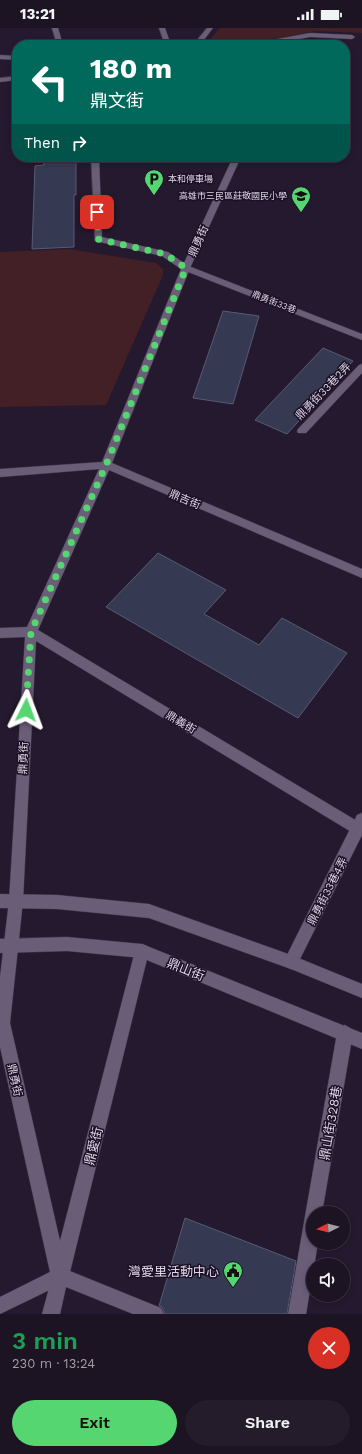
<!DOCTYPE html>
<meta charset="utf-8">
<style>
body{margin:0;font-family:"Work Sans","Noto Sans TC",sans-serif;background:#251c2b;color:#f1f3f6;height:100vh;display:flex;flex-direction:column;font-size:15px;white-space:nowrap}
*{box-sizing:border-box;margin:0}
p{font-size:13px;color:#a09ea6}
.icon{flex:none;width:22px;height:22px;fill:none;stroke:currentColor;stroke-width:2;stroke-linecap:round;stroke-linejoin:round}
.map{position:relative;height:1286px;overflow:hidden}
.side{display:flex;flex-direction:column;background:#1c1323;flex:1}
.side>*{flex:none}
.guide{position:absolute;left:12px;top:12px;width:338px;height:122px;border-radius:16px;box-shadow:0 2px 6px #0003,0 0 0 1px #3a3241;background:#00695c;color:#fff;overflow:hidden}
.needle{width:26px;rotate:264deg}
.fabs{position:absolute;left:306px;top:1178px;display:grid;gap:8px}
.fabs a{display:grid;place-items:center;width:44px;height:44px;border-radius:50%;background:#1c1323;box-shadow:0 2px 6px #0003,0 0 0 1px #3a3241;font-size:20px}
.pin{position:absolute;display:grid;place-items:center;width:34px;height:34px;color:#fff;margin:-17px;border-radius:8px;box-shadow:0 2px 6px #0006}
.me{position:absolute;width:44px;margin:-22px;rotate:3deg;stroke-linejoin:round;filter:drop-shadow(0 0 3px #0008)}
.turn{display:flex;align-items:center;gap:14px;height:84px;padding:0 12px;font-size:18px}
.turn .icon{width:52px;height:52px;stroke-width:2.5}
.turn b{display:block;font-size:28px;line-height:34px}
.then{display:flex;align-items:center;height:38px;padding:0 12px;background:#0003;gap:8px;font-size:15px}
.round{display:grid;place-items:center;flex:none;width:42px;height:42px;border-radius:21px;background:#251c2b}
.overview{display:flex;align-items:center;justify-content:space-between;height:68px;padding:0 12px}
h1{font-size:24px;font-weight:600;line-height:30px;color:#1e9e55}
.action{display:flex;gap:8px;margin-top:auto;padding:8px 12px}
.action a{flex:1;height:46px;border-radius:24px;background:#55d671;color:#111;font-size:16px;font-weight:600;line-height:46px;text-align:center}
.action a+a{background:#251c2b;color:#f1f3f6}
.status{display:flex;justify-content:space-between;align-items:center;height:28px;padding:0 20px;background:#1c1323;direction:ltr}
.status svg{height:11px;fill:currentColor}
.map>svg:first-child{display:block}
</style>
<div class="status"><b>13:21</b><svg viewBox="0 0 49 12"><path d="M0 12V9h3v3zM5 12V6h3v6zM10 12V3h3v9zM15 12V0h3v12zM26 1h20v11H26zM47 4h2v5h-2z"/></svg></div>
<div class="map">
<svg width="362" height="1286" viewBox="0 0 362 1286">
<rect width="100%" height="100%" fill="#25192f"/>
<!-- green -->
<path fill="#422025" d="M220,0H362V5L314,3L244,17H205Z
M69,221L156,235L163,241V247L106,377L0,379V224Z"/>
<!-- building -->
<path fill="#353a52" stroke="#565b76" d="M44,129H76V167H74V219L32,221L35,138L44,137Z
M223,283L259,288L233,376L193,370Z
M323,320L353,333L287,406L255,392Z
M158,525L226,562L204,586L259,617L282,590L347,625L298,690L106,579Z
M185,1190L296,1233L287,1286H165L162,1279L159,1278Z"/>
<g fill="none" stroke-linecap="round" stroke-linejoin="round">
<defs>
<path id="lane" d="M52,0H58L63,17H57Z
M159,0H165L171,17H165Z
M207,0H213L200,17H193Z
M0,27L17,28V32L0,31Z
M186,237L362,306V312L183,242L182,240L183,238Z
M362,336V345L306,405H298L297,403L298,401L359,337Z
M362,785V807L296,939L291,941L286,939L284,934L286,929L357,787Z
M345,997L350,1000L353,1005L322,1185H313V1215H318L306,1286H288L337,1005L340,1000Z
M60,1239L161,1280L164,1286H133L66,1259L60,1286H42L54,1242Z"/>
<path id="street" d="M310,5L352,7L355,9L352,11L310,9L267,17H253L256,15Z
M17,48V52L0,54V50Z
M91,129H99L102,209L168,224L184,235L233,129H241L190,240L112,435L362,541V550L109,442L38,602L362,796V806L358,807L353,805L36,613L23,873L10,995L60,1213L135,923L137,918L142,916L147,918L149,923L69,1248L66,1254L0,1286V1269L50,1244L0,1019V949L9,873L25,609L0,610V600L27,599L99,441L0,449V441L102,434L181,241L162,228L95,213Z"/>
<path id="secondary" d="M0,866L57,867L149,876L291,927L362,956V970L291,941L149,890L57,881L0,880Z
M67,909L142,916L362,1005V1021L142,930L67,923L0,925V911Z"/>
</defs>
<!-- lane casing -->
<use href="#lane" stroke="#403748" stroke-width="1"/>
<!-- street casing -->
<use href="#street" stroke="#403748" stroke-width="1"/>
<!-- secondary casing -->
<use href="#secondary" stroke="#403748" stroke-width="1"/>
<!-- lane -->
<use href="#lane" fill="#6a5d77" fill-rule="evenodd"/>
<!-- street -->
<use href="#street" fill="#6a5d77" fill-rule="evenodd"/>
<!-- secondary -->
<use href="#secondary" fill="#6a5d77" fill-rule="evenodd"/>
</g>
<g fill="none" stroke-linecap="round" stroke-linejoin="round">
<!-- route -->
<path stroke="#55d671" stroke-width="7" stroke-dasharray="0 12.6" d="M26,682L31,604L106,437L186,240L165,226L98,211L97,184"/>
</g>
<!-- icons -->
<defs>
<symbol id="parking-pin" viewBox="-11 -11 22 30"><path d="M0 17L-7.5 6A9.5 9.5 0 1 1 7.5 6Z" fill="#55d671" stroke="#1b1025"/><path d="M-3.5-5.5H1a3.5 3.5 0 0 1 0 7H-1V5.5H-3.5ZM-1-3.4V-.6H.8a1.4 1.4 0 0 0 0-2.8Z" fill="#111"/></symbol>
<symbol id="school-pin" viewBox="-11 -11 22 30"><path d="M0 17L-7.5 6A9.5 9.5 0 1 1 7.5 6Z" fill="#55d671" stroke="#1b1025"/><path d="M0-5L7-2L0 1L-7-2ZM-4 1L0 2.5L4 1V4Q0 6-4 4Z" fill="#111"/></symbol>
<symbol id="civic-pin" viewBox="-11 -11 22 30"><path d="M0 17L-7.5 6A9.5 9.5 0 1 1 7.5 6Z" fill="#55d671" stroke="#1b1025"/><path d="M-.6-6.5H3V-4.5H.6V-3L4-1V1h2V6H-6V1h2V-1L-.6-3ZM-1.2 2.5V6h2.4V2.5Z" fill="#111"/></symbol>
</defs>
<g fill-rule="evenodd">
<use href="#parking-pin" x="143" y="140" width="22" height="30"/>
<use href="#school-pin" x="290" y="157" width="22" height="30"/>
<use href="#civic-pin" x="222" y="1232" width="22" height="30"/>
</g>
<g text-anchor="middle" stroke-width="3" stroke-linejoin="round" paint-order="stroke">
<!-- far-poi labels -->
<g font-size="9" fill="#ded7e6" stroke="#1b1025" text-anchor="start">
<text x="168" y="154">本和停車場</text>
<text x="287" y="171" text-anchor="end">高雄市三民區莊敬國民小學</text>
</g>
<!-- far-street labels -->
<g font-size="9" fill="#ded7e6" stroke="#1b1025">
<text transform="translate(274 274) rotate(21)" y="3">鼎勇街33巷</text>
</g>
<!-- street labels -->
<g font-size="11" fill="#ded7e6" stroke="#1b1025">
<text transform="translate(198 213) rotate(-66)" y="4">鼎勇街</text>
<text transform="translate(323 363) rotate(-46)" y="4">鼎勇街33巷2弄</text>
<text transform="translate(185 471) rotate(23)" y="4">鼎吉街</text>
<text transform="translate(181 694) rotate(31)" y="4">鼎義街</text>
<text transform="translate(23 730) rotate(-87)" y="4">鼎勇街</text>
<text transform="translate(327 863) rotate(-63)" y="4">鼎勇街33巷4弄</text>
<text transform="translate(15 1052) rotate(77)" y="4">鼎勇街</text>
</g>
<!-- near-street labels -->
<g font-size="13" fill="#ded7e6" stroke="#1b1025">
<text transform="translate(186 941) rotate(22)" y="5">鼎山街</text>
<text transform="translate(330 1095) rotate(-80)" y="5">鼎山街328巷</text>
<text transform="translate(93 1118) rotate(-76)" y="5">鼎愛街</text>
</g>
<!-- near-poi labels -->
<g font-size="13" fill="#ded7e6" stroke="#1b1025" text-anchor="end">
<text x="219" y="1248">灣愛里活動中心</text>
</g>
</g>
</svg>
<div class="fabs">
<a><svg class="needle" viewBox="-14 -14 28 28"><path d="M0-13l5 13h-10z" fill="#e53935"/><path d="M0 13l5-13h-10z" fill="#a09ea6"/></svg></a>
<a><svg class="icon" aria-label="sound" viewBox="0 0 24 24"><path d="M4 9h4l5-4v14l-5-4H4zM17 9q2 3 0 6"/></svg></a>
</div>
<div class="pin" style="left:97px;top:184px;background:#d93025"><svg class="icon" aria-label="arrive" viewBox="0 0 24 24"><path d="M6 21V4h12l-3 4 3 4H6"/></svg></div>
<svg class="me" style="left:26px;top:682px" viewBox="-20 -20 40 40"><path d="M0-17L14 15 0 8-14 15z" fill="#55d671" stroke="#fff" stroke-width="4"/></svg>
<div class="guide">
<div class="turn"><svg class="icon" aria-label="left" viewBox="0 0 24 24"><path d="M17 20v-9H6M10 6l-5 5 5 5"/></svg><div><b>180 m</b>鼎文街</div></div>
<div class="then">Then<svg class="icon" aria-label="right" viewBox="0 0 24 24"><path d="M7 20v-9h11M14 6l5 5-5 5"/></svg></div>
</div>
</div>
<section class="side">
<div class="overview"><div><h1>3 min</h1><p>230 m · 13:24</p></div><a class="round" style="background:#d93025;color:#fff"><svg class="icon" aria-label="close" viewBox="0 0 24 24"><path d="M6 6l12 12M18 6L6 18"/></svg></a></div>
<div class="action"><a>Exit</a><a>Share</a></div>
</section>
